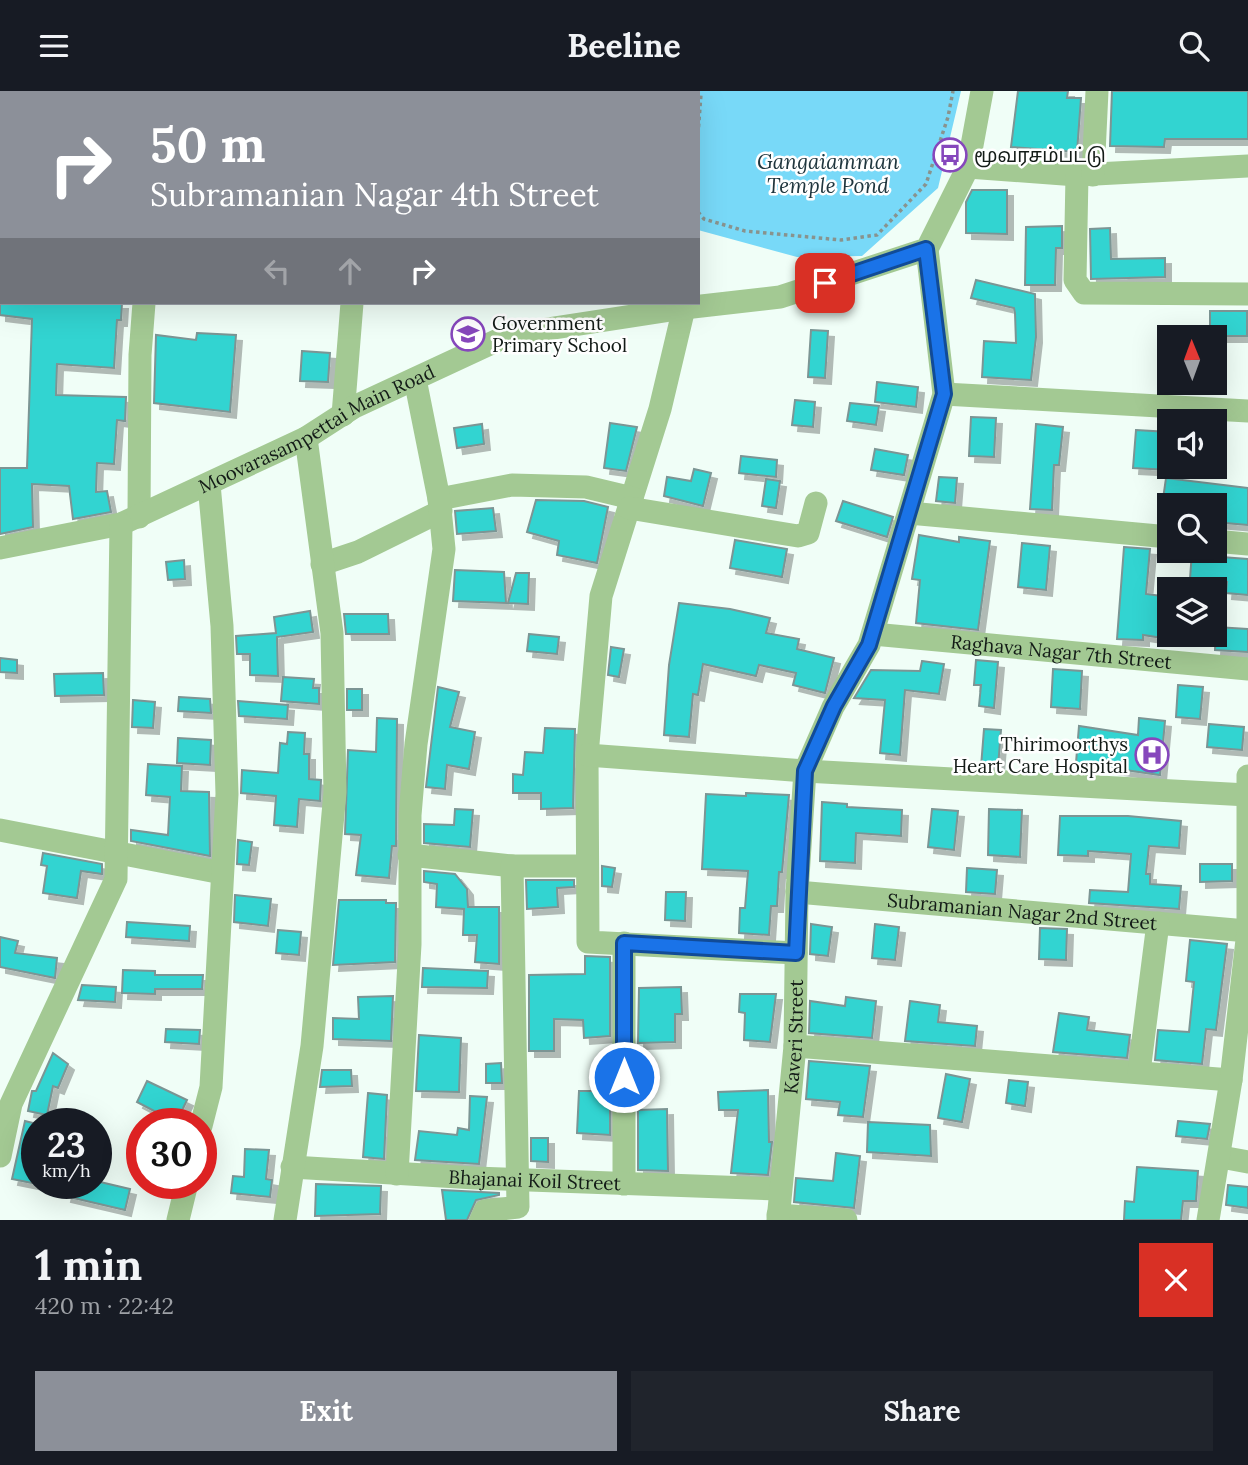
<!DOCTYPE html>
<meta charset="utf-8">
<style>
body{margin:0;font-family:Lora,"Noto Sans Tamil",serif;background:#20242c;color:#f1f3f6;height:100vh;display:flex;flex-direction:column;font-size:26px;white-space:nowrap}
*{box-sizing:border-box;margin:0}
p{font-size:23px;color:#9ea1a6}
.icon{flex:none;width:38px;height:38px;fill:none;stroke:currentColor;stroke-width:2;stroke-linecap:round;stroke-linejoin:round}
.map{position:relative;height:1129px;overflow:hidden}
.sheet{display:flex;flex-direction:column;background:#171b24;flex:1}
.sheet>*{flex:none}
.banner{position:absolute;left:0px;top:0px;width:700px;height:214px;box-shadow:0 7px 28px #0002;background:#8c9099;color:#fff;overflow:hidden}
.needle{width:46px;rotate:359deg}
.tools{position:absolute;left:1157px;top:234px;display:grid;gap:14px}
.tools a{display:grid;place-items:center;width:70px;height:70px;border-radius:0px;background:#171b24;box-shadow:0 7px 28px #0002;font-size:35px}
.speed{position:absolute;left:21px;top:1017px;display:flex;gap:14px;font-size:35px;font-weight:700;text-align:center}
.speed>*{display:grid;place-content:center;width:91px;height:91px;border-radius:50%;background:#171b24;box-shadow:0 7px 28px #0002;line-height:1}
.speed small{font-size:18px;font-weight:400}
.speed .limit{border:10px solid #d22;background:#fff;color:#111}
.pin{position:absolute;display:grid;place-items:center;width:60px;height:60px;color:#fff;margin:-30px;border-radius:14px;box-shadow:0 4px 10px #0006}
.me{position:absolute;width:77px;margin:-38px;rotate:0deg;stroke-linejoin:round;filter:drop-shadow(0 0 5px #0008)}
.turn{display:flex;align-items:center;gap:24px;height:147px;padding:0 35px;font-size:32px}
.turn .icon{width:91px;height:91px;stroke-width:2.5}
.turn b{display:block;font-size:49px;line-height:60px}
.lanes{display:flex;align-items:center;height:66px;padding:0 35px;background:#0003;justify-content:center;gap:35px;direction:ltr}
.lanes .off{opacity:.35}
.round{display:grid;place-items:center;flex:none;width:74px;height:74px;border-radius:0px;background:#20242c}
.overview{display:flex;align-items:center;justify-content:space-between;height:119px;padding:0 35px}
h1{font-size:42px;font-weight:700;line-height:52px}
.action{display:flex;gap:14px;margin-top:auto;padding:14px 35px}
.action a{flex:1;height:80px;border-radius:0px;background:#8c9099;color:#fff;font-size:28px;font-weight:700;line-height:80px;text-align:center}
.action a+a{background:#20242c;color:#f1f3f6}
header{display:flex;justify-content:space-between;align-items:center;height:91px;padding:0 35px;background:#171b24;font-size:32px;font-weight:700}
.map>svg:first-child{display:block}
</style>
<header><svg class="icon" aria-label="menu" viewBox="0 0 24 24"><path d="M4 6h16M4 12h16M4 18h16"/></svg>Beeline<svg class="icon" aria-label="search" viewBox="0 0 24 24"><circle cx="10" cy="10" r="6"/><path d="M15 15l6 6"/></svg></header>
<div class="map">
<svg width="1248" height="1129" viewBox="0 0 1248 1129">
<defs>
<filter id="shadow"><feDropShadow dx="6" dy="6" stdDeviation="0" flood-color="#0004"/></filter>
</defs>
<rect width="100%" height="100%" fill="#f0fef7"/>
<!-- water -->
<path fill="#78d9f8" d="M694,0H961L938,97L862,165L797,166L698,139V2Z"/>
<!-- building -->
<path fill="#31d4d1" stroke="#7c9594" stroke-width="2" filter="url(#shadow)" d="M1018,0H1068L1067,7H1081L1077,61L1011,56Z
M1112,0H1248V48H1165L1164,56L1110,55Z
M972,99H1007V143L966,142V111Z
M1062,135V157H1056L1055,194H1025L1026,136Z
M1110,137L1111,168L1165,167V186L1091,188L1090,138Z
M976,189L1035,203L1036,246L1031,289L982,286L984,250L1016,252L1015,222L1014,217L971,207Z
M0,212H122L121,229H117L114,277L57,273L56,304L126,306L125,330L117,329L114,373L97,372L96,401L107,400L111,421L73,428L69,395L32,393L33,436L0,443V377H27L32,228L0,224Z
M1210,220H1247V245H1210Z
M811,239L828,240L825,287L808,286Z
M197,242L236,244L230,321L154,312L156,244L196,249Z
M302,260L330,262L328,291L300,290Z
M877,291L918,296L916,316L875,311Z
M795,309L815,311L813,336L792,334Z
M850,312L879,315L876,334L847,330Z
M971,326L996,327L994,366L969,365Z
M610,332L637,336L626,380L604,377Z
M482,333L484,353L457,357L454,337Z
M1036,333L1063,336L1059,374H1054L1052,419L1030,418Z
M1136,339L1169,341V379L1133,377Z
M875,358L908,364L904,384L871,379Z
M741,365L777,369L776,386L739,382Z
M694,378L711,382L703,415L664,405L667,386L691,390Z
M939,386L957,387L955,412L936,410Z
M1166,387L1248,397V434L1214,431V415H1162Z
M766,388L780,390L776,417L762,415Z
M536,409L584,410L608,416L597,472L557,464L559,450L527,441Z
M843,410L893,426L887,446L836,430Z
M493,417L496,440L457,443L455,420Z
M919,444L959,451V446L990,450L978,539L916,532L920,489L912,488Z
M735,449L787,458L782,486L730,477Z
M1022,452L1050,455L1046,499L1018,496Z
M1124,456L1150,458L1146,503L1169,506V548L1143,544V549L1117,548Z
M1192,460L1205,461L1208,465L1248,468V504L1226,502L1227,491L1190,488Z
M184,469L185,488L168,489L166,471Z
M455,479L504,481L506,512L453,510Z
M516,482H529L528,513L508,512Z
M679,512L730,518L770,527L766,542L799,548L797,558L834,567L825,602L793,594L796,582L759,574L756,585L703,573L698,604L693,603L689,646L664,644L669,574Z
M310,520L313,541L277,546L278,585L250,584V563H237L236,545L276,542L274,526Z
M344,523H388L389,543H346Z
M1216,536L1248,538V561L1215,559Z
M529,543L559,546L557,563L527,560Z
M611,556L624,558L619,586L608,584Z
M0,567L17,569V582L0,581Z
M976,569L998,571L994,617L979,615L981,594H974Z
M922,570L944,573L939,603L905,599L900,664L880,662L885,609L854,607L871,579L920,580Z
M1053,578L1082,580L1080,618L1051,616Z
M103,582L104,604L55,605L54,583Z
M283,586L314,588L313,597H319V613L281,610Z
M1178,594L1203,596L1200,628L1176,626Z
M438,596L459,601L450,636L475,641L469,678L447,674L445,698L426,696Z
M347,598H362V619H347Z
M179,606L210,608L211,622L178,620Z
M133,609L155,611L153,637L132,636Z
M238,610L288,614L287,628L239,625Z
M377,627L397,628L396,755H392L389,787L356,784L361,744L345,743L348,659L376,661Z
M1139,627L1165,630L1160,684L1076,672L1079,635L1138,644Z
M1209,633L1244,636L1242,659L1207,656Z
M545,637L575,638L573,717L541,718V702H513V683L523,684L525,661L543,662Z
M984,638L1001,639L998,676H981Z
M288,641L305,642L304,663H309V688L321,689L320,710L299,708L297,736L274,734L276,705L241,702L242,679L278,682L280,652L287,653Z
M178,647L211,649L210,674L177,672Z
M148,673L182,675L181,700L209,701L210,765L131,750V739L168,744L170,706L146,704Z
M746,702L789,704L782,781H779L777,815H771L769,844L739,842L740,817H745L748,780L702,778L706,703L746,705Z
M822,711L847,713V716L902,719L901,745L856,742L855,772L820,770Z
M455,718L473,719L470,756L424,752V733L454,734Z
M932,718L958,720L954,759L928,756Z
M989,718L1022,719L1020,766L988,764Z
M1060,725H1128L1181,730L1179,757L1149,755L1146,783H1150V793L1181,795L1179,818L1089,812L1090,799L1128,801L1131,763L1088,760V765L1058,764Z
M238,749L252,751L249,774L237,773Z
M43,762L102,773V783L81,780L77,807L43,802L47,775L41,774Z
M1200,773H1232V790L1200,791Z
M602,775L615,777L612,796L602,795Z
M967,777L997,779L995,803L966,801Z
M424,780L455,783L467,798L468,816H499V873L475,871L477,844H463L464,818L436,816L437,793L424,791Z
M526,789H574V796L557,797L558,816L527,818Z
M666,801H686L685,830L665,829Z
M235,804L271,808L268,835L234,831Z
M339,809H386V812H396L395,871L333,874Z
M127,831L190,835L189,850L126,846Z
M811,833L832,836L828,865L810,863Z
M875,833L899,836L895,869L872,867Z
M1040,837L1067,838L1066,869L1039,868Z
M278,839L301,841L299,864L276,862Z
M0,846L18,850L15,862L57,867L55,887L0,876Z
M1190,849L1227,853L1216,939L1206,938L1202,973L1155,969L1158,939L1189,941L1194,891L1186,890Z
M585,865L610,866V945L584,947L583,929L554,928V960H529V884L585,883Z
M423,877L488,880L487,897L422,896Z
M123,879L155,880V884H203L202,898H155V903L122,902Z
M82,894L116,896L115,911L78,909Z
M681,896L682,923H675V951L638,952L639,897Z
M740,903H776L770,951L744,949L745,922L739,921Z
M393,905L391,950L333,948V927L359,928L358,906Z
M846,906L876,910L872,947L809,942L810,910L845,915Z
M910,910L940,914L938,931L977,935L975,955L905,950Z
M1059,922L1089,926L1087,939L1130,944L1127,967L1053,961Z
M166,938L200,939L199,953L165,951Z
M419,944L461,947L459,1001L416,1000Z
M53,962L68,973L58,997L53,995L47,1024L28,1020L32,1000H36Z
M809,970L870,975L863,1026L838,1024L840,1011L806,1008Z
M501,972L502,992H486V973Z
M322,979H351L352,995L320,996Z
M946,983L970,988L962,1031L938,1027Z
M1009,989L1028,991L1025,1015L1006,1012Z
M147,990L187,1009L176,1032L160,1028L162,1024L137,1011Z
M768,999L769,1051H772L768,1084L731,1082L738,1019H719L718,1001Z
M579,1000H610V1044L577,1042Z
M368,1002L387,1004L384,1068L363,1066Z
M470,1005L487,1006L479,1073L415,1069L419,1040L457,1044L458,1037L469,1039Z
M667,1018L668,1080L638,1079V1019Z
M25,1030L37,1033V1093L12,1088Z
M1178,1030L1210,1033L1207,1048L1176,1045Z
M868,1031L930,1034L931,1065L867,1061Z
M531,1047H548V1071L531,1070Z
M245,1058L269,1059L266,1088L272,1089L270,1106L231,1102L233,1085L244,1086Z
M836,1062L860,1065L854,1117L794,1111L796,1087L833,1090Z
M1137,1076L1198,1080L1196,1110H1183L1181,1129H1124L1125,1110L1134,1111Z
M96,1090L130,1098L125,1119L65,1105L68,1092H96Z
M316,1093L381,1095L380,1123L315,1125Z
M1228,1094L1248,1096V1117L1226,1114Z
M442,1099L499,1102V1104L476,1109L467,1129H446Z"/>
<g fill="none" stroke-linecap="round" stroke-linejoin="round">
<!-- path -->
<path stroke="#88938e" stroke-width="3.5" stroke-dasharray="3.5 3.5" stroke-linecap="butt" d="M698,43L701,3
M935,70L950,73
M698,121L704,128L745,140L841,149L877,144L926,93L948,26L953,0"/>
<!-- minor -->
<g stroke="#a3c993" stroke-width="23">
<path d="M188,0L190,2"/>
<path d="M325,2V0"/>
<path d="M471,2L472,0"/>
<path d="M679,2L680,0"/>
<path d="M968,76L1077,84L1248,75"/>
<path d="M1077,84L1075,189L1084,202L1248,203"/>
<path d="M1093,84L1097,0"/>
<path d="M0,165H2"/>
<path d="M684,217L660,318L601,505L587,664L588,851L796,862"/>
<path d="M944,303L1248,320"/>
<path d="M343,324L352,212"/>
<path d="M439,408L512,394L586,396L632,407"/>
<path d="M629,417L798,445L808,442L816,412"/>
<path d="M909,422L1169,446"/>
<path d="M139,426L140,264L144,212"/>
<path d="M1214,450L1248,453"/>
<path id="s1" d="M0,457L121,433L306,347L354,316L509,244L684,217L780,206L927,158L968,76L982,0"/>
<path d="M322,473L358,461L441,420"/>
<path id="s2" d="M873,543L1248,578"/>
<path d="M587,664L805,680L1248,704"/>
<path d="M0,739L222,782"/>
<path d="M409,764L512,775"/>
<path id="s3" d="M797,801L1248,840"/>
<path d="M624,852V1093"/>
<path d="M795,955L1231,989"/>
<path d="M1139,981L1158,832"/>
<path d="M201,1035L211,996L227,703L222,535L209,393"/>
<path d="M0,1065L11,1013L116,788L121,433"/>
<path d="M1221,1066L1248,1071"/>
<path id="s4" d="M292,1076L475,1087L779,1098"/>
<path d="M397,1083L410,853V724L416,653L444,458L439,408L415,288"/>
<path d="M778,1124L846,1129"/>
<path d="M178,1129L187,1092"/>
<path d="M285,1129L312,955L335,701L332,542L306,347"/>
<path d="M481,1129L485,1120L518,1116L512,775H587"/>
<path id="s5" d="M778,1129L795,955L797,801L805,680L833,616L869,554L944,303L927,158"/>
<path d="M1208,1129L1231,989L1248,840V685"/>
</g>
</g>
<g fill="none" stroke-linecap="round" stroke-linejoin="round">
<defs>
<path id="route" d="M624,986V852L796,862L805,680L834,615L869,554L944,303L926,158L825,192"/>
</defs>
<!-- route casing -->
<use href="#route" stroke="#114b97" stroke-width="18"/>
<!-- route -->
<use href="#route" stroke="#1a73e8" stroke-width="12"/>
</g>
<!-- icons -->
<defs>
<symbol id="bus-ring" viewBox="-11 -11 22 22"><circle r="9.5" fill="#fff" stroke="#8647bc" stroke-width="1.5"/><path d="M-5-6H5V4H4V6H2V4H-2V6H-4V4H-5ZM-3.5-4V0h7V-4ZM-3.5 1.2v1.5H-2V1.2ZM2 1.2v1.5H3.5V1.2Z" fill="#8647bc"/></symbol>
<symbol id="school-ring" viewBox="-11 -11 22 22"><circle r="9.5" fill="#fff" stroke="#8647bc" stroke-width="1.5"/><path d="M0-5L7-2L0 1L-7-2ZM-4 1L0 2.5L4 1V4Q0 6-4 4Z" fill="#8647bc"/></symbol>
<symbol id="hospital-ring" viewBox="-11 -11 22 22"><circle r="9.5" fill="#fff" stroke="#8647bc" stroke-width="1.5"/><path d="M-5-5h3v3.5h4V-5h3V5h-3V1.5h-4V5h-3Z" fill="#8647bc"/></symbol>
</defs>
<g fill-rule="evenodd">
<use href="#bus-ring" x="931" y="45" width="38" height="38"/>
<use href="#school-ring" x="449" y="224" width="38" height="38"/>
<use href="#hospital-ring" x="1133" y="645" width="38" height="38"/>
</g>
<g text-anchor="middle" stroke-width="5" stroke-linejoin="round" paint-order="stroke">
<!-- poi labels -->
<g font-size="19" fill="#131b17" stroke="#fff" text-anchor="start">
<text x="974" y="71">மூவரசம்பட்டு</text>
<text x="492" y="239">Government<tspan x="492" dy="22">Primary School</tspan></text>
<text x="1128" y="660" text-anchor="end">Thirimoorthys<tspan x="1128" dy="22">Heart Care Hospital</tspan></text>
</g>
<!-- street labels -->
<g font-size="19" fill="#131b17" stroke="#fff">
<text dy="7" stroke="none"><textPath href="#s1" startOffset="341">Moovarasampettai Main Road</textPath></text>
<text dy="7" stroke="none"><textPath href="#s2" startOffset="189">Raghava Nagar 7th Street</textPath></text>
<text dy="7" stroke="none"><textPath href="#s3" startOffset="226">Subramanian Nagar 2nd Street</textPath></text>
<text dy="7" stroke="none"><textPath href="#s5" startOffset="184">Kaveri Street</textPath></text>
<text dy="7" stroke="none"><textPath href="#s4" startOffset="243">Bhajanai Koil Street</textPath></text>
</g>
<!-- water labels -->
<g font-size="21" font-style="italic" fill="#20363e" stroke="#fff">
<text x="828" y="78">Gangaiamman<tspan x="828" dy="24">Temple Pond</tspan></text>
</g>
</g>
</svg>
<div class="tools">
<a><svg class="needle" viewBox="-14 -14 28 28"><path d="M0-13l5 13h-10z" fill="#e53935"/><path d="M0 13l5-13h-10z" fill="#9ea1a6"/></svg></a>
<a><svg class="icon" aria-label="sound" viewBox="0 0 24 24"><path d="M4 9h4l5-4v14l-5-4H4zM17 9q2 3 0 6"/></svg></a>
<a><svg class="icon" aria-label="search" viewBox="0 0 24 24"><circle cx="10" cy="10" r="6"/><path d="M15 15l6 6"/></svg></a>
<a><svg class="icon" aria-label="layers" viewBox="0 0 24 24"><path d="M12 4l9 5-9 5-9-5zM3 14l9 5 9-5"/></svg></a>
</div>
<div class="speed"><div>23<small>km/h</small></div><div class="limit">30</div></div>
<div class="pin" style="left:825px;top:192px;background:#d93025"><svg class="icon" aria-label="arrive" viewBox="0 0 24 24"><path d="M6 21V4h12l-3 4 3 4H6"/></svg></div>
<svg class="me" style="left:624px;top:986px" viewBox="-20 -20 40 40"><circle r="17" fill="#1a73e8" stroke="#fff" stroke-width="3"/><path d="M0-11L8 9 0 5-8 9z" fill="#fff"/></svg>
<div class="banner">
<div class="turn"><svg class="icon" aria-label="right" viewBox="0 0 24 24"><path d="M7 20v-9h11M14 6l5 5-5 5"/></svg><div><b>50 m</b>Subramanian Nagar 4th Street</div></div>
<div class="lanes"><svg class="icon off" aria-label="left" viewBox="0 0 24 24"><path d="M17 20v-9H6M10 6l-5 5 5 5"/></svg><svg class="icon off" aria-label="ahead" viewBox="0 0 24 24"><path d="M12 20V5M6 11l6-6 6 6"/></svg><svg class="icon" aria-label="right" viewBox="0 0 24 24"><path d="M7 20v-9h11M14 6l5 5-5 5"/></svg></div>
</div>
</div>
<section class="sheet">
<div class="overview"><div><h1>1 min</h1><p>420 m · 22:42</p></div><a class="round" style="background:#d93025;color:#fff"><svg class="icon" aria-label="close" viewBox="0 0 24 24"><path d="M6 6l12 12M18 6L6 18"/></svg></a></div>
<div class="action"><a>Exit</a><a>Share</a></div>
</section>
